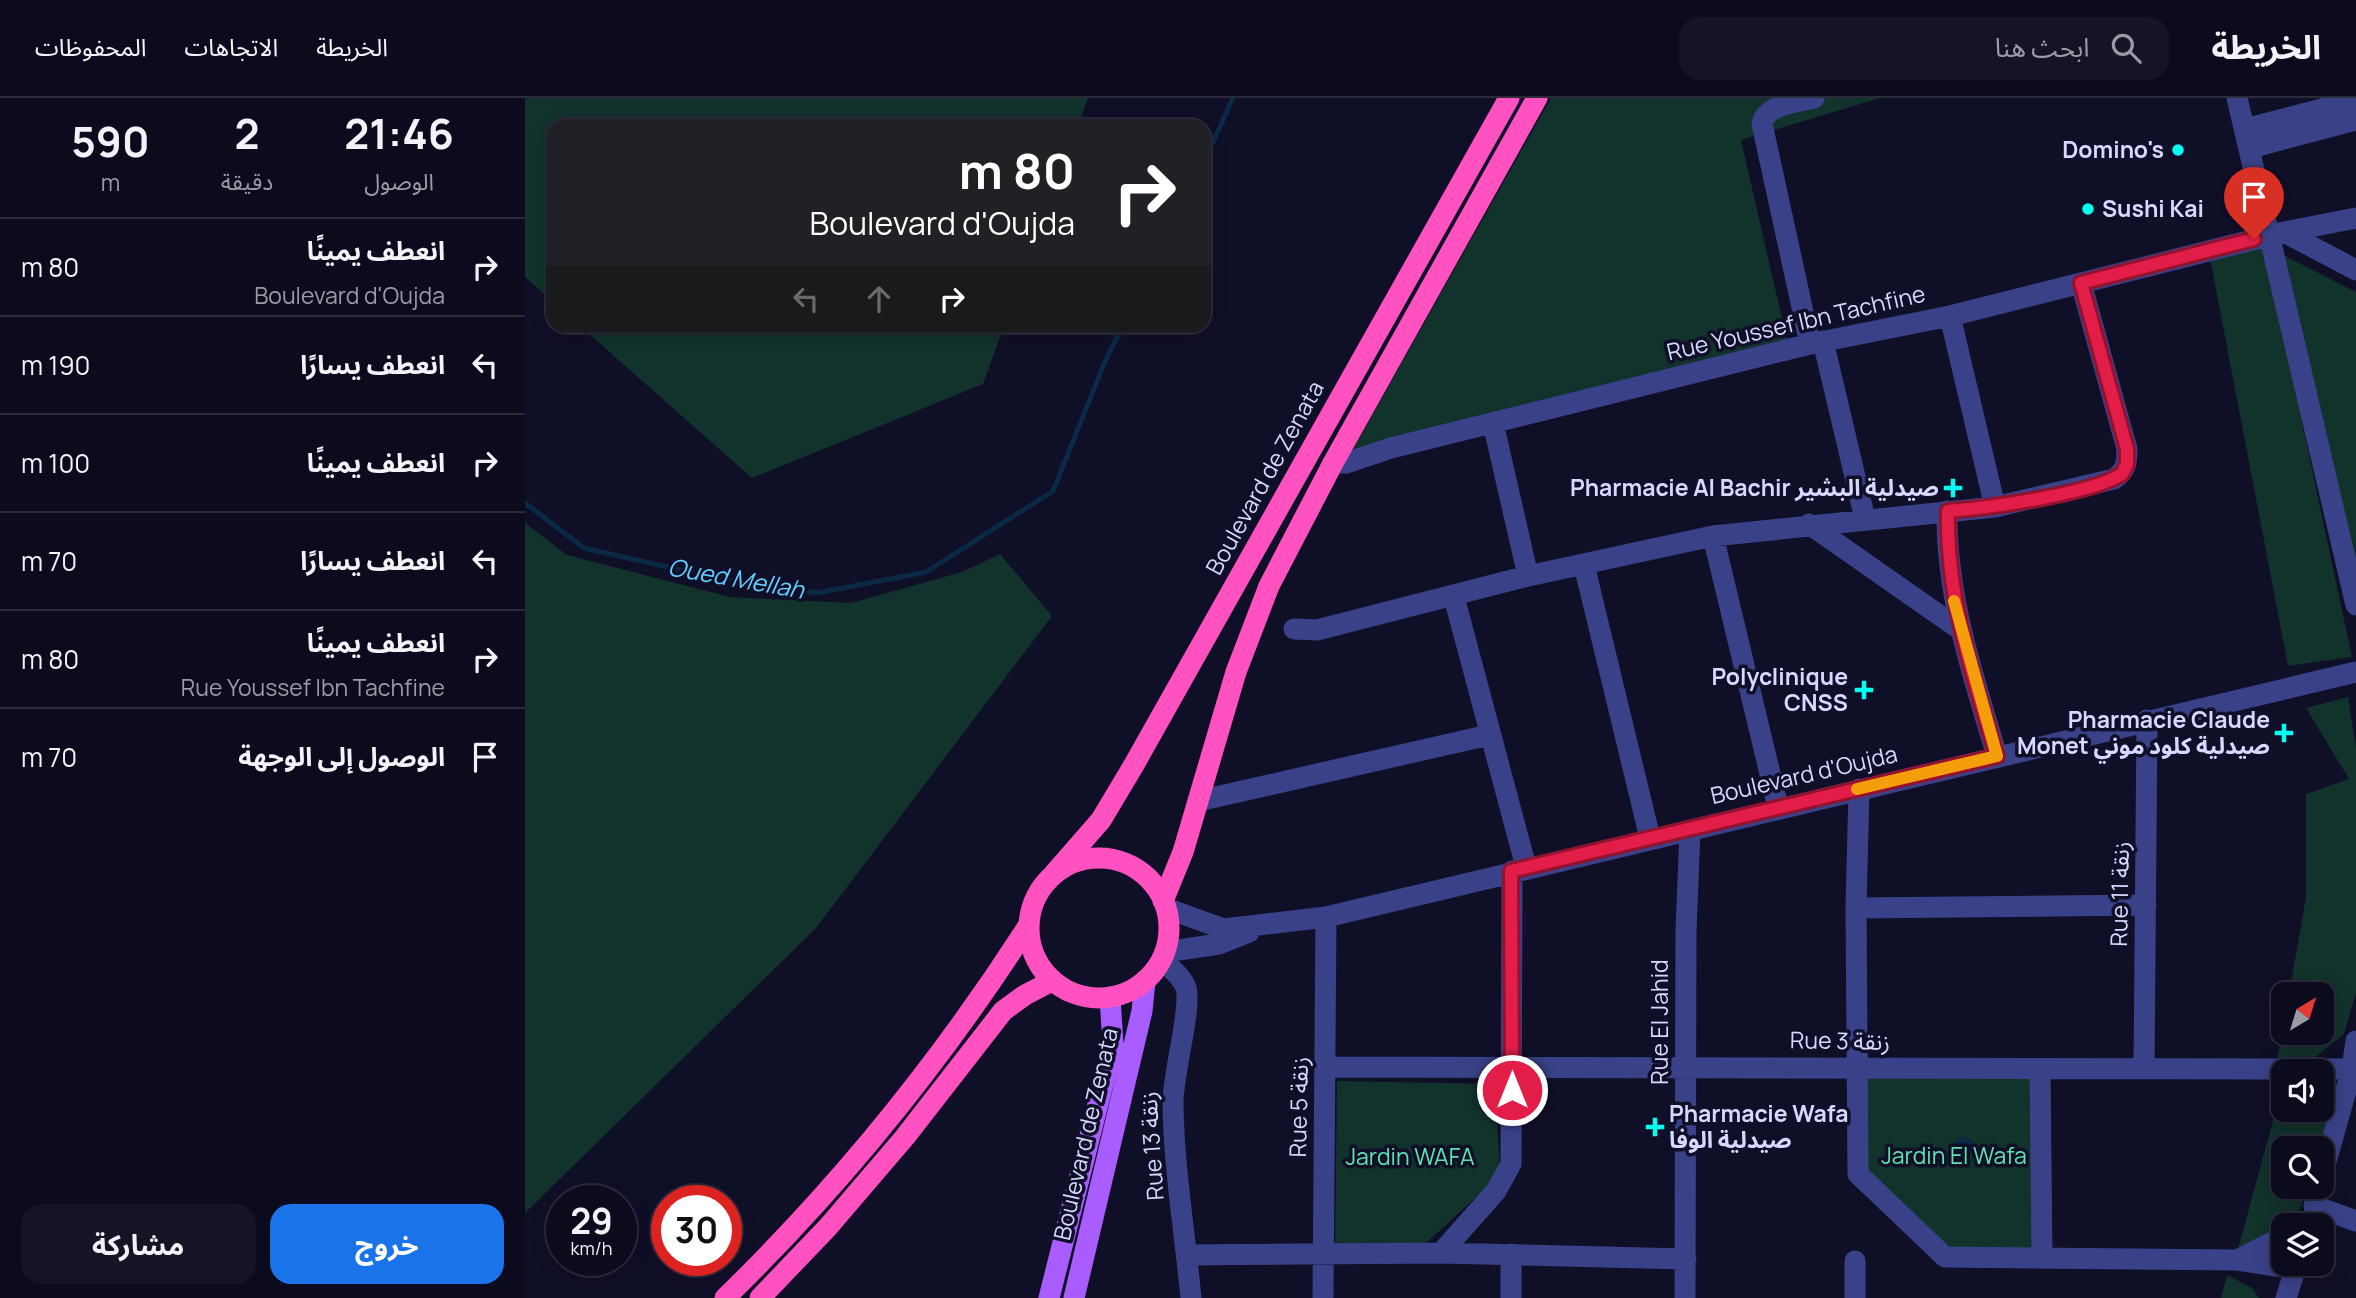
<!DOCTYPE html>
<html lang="ar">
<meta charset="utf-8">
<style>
body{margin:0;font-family:Manrope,"Noto Sans Arabic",sans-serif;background:#151427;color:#f1f3f6;direction:rtl;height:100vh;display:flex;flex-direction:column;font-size:26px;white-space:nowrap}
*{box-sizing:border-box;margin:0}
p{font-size:23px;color:#9a9ba4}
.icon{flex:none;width:38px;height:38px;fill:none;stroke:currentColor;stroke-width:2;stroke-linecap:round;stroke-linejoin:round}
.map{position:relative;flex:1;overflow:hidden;direction:ltr}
.details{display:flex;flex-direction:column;background:#0c0b1e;width:525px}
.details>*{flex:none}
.banner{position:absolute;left:21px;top:21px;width:665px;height:214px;border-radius:21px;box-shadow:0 4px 18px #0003,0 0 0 2px #2c2b3c;direction:rtl;background:#202124;color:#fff;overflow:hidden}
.needle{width:46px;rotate:38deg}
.buttons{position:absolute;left:1746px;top:884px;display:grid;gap:14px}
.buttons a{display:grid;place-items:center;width:63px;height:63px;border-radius:14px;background:#0c0b1e;box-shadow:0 4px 18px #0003,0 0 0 2px #2c2b3c;font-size:35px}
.speed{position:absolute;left:21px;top:1087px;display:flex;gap:14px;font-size:35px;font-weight:700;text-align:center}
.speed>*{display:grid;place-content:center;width:91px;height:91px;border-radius:50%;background:#0c0b1e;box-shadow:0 4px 18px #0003,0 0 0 2px #2c2b3c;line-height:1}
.speed small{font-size:18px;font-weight:400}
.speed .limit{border:10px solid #d22;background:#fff;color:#111}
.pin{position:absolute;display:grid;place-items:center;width:60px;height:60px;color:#fff;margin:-72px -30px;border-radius:50% 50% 50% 0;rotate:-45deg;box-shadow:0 0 7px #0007}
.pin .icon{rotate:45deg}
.me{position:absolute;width:77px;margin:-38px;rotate:0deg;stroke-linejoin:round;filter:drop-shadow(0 0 5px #0008)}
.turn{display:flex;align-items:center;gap:24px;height:147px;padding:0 21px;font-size:32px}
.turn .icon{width:91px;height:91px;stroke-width:2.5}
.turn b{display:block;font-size:49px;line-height:60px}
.lanes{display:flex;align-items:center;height:66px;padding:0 21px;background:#0003;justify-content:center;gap:35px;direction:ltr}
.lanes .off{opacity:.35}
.eta{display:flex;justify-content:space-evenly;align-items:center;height:119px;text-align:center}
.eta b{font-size:42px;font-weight:700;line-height:49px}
.button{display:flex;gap:14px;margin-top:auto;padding:14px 21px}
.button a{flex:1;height:80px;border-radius:21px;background:#1a73e8;color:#fff;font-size:28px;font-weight:700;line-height:80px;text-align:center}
.button a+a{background:#151427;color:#f1f3f6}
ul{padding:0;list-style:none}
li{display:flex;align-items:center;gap:21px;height:98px;padding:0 21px;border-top:2px solid #2c2b3c}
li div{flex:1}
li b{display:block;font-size:26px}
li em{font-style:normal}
header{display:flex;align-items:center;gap:42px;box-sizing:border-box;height:98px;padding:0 35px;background:#0c0b1e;border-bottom:2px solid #2c2b3c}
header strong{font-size:33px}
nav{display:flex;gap:38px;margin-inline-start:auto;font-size:24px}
.search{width:490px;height:63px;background:#151427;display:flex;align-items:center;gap:18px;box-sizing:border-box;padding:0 24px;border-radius:21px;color:#9a9ba4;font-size:26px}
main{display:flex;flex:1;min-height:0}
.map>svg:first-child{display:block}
</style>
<header>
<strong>الخريطة</strong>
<div class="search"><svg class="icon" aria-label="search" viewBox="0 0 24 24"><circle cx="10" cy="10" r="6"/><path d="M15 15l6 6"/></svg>ابحث هنا</div>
<nav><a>الخريطة</a><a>الاتجاهات</a><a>المحفوظات</a></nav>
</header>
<main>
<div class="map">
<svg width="1831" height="1200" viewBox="0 0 1831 1200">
<rect width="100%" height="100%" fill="#100f28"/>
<!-- green -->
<path fill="#12322c" d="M0,0H563L553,28H28V204L0,179Z
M1026,0H1355L1216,42L1264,251L826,355Z
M1739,146L1827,559L1763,568L1684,155Z
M1758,157L1831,194V491Z
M55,228H479L458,286L227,380Z
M0,425L42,457L205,499L326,505L437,474L475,456L527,518L291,830L0,1115Z
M1823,599L1831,650V894L1819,936L1792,958L1776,963L1752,961L1759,926V934H1797V896H1764L1781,799V696L1824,681L1781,610Z
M1334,969L1515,972L1517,1159L1405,1151L1325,1082Z
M812,983L970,986L975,1077L898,1148L810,1150Z
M1797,985H1813L1794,1050H1759V1088L1782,1089L1773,1118L1743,1138L1713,1151L1758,986L1759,1012H1797Z
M1702,1177L1727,1190L1734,1200H1696Z"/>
<!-- water -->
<path fill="#092947" d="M1429 1049a10 10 0 1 1 20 0a10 10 0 1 1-20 0Z"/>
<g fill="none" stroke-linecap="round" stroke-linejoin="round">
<!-- stream -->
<path stroke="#092947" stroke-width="5" d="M679,64L708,0
M0,405L59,450L177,477L292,495L401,474L528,393L581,261L598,228"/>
<!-- minor -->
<path stroke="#394288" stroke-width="21" d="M1712,0L1831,507
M1720,31L1831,2
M1725,50L1831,22
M1759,134L1831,172
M1425,218L1470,409
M1298,243L1340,421
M1285,246L1237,26C1241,6 1273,4 1289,0
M968,325L1003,478
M808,365H821L866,350L1285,246L1425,218L1759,134L1831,120
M1422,413C1421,498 1448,578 1472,658
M1284,426L1437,533
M1188,438L1253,709
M1059,467L1125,740
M929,499L1001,769
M769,531L792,532L1003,478L1188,438L1470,409L1589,381C1601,373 1602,365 1602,351L1556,185
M1334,691L1331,810L1333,1076L1420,1159L1712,1162L1770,1171
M673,703L964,637
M641,810L699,831L801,819L1831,574
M1331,810L1621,807
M640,854L694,846L724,834
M637,862C645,870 657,878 661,890C667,911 647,978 648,1007C649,1071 660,1136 666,1200
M801,969L1827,971
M1619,971L1622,622
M1515,972L1517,1159
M1797,1078L1827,971L1831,943
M1789,1108L1831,1123
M1780,1127L1785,1125
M916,1155L971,1093L986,1066L987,773
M986,1156V1200
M662,1157L916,1155L1161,1161
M1712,1162L1759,1138
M1330,1163V1200
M798,1200L801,819
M1160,1200L1161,833L1165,732
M1761,1200L1772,1166"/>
<!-- major -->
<path stroke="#aa5dff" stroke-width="21" d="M524,1200L588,946L585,900
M549,1200L617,913L620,883"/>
<!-- highway -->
<path stroke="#ff51bf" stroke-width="21" d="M504 830a70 70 0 1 1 140 0a70 70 0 1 1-140 0Z
M528,777L576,722L610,665L984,0
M638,803L658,754L711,574L744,488L808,365L1012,0
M200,1200C314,1089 417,962 503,828
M235,1200L303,1129L380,1039L478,913L500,897L527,883"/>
</g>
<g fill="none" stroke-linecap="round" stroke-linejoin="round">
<defs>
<path id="route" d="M987,992L986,773L1472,658C1448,578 1421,498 1423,413C1462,410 1566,396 1597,376L1602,366V351L1556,185L1729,141"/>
</defs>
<!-- route casing -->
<use href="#route" stroke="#92132f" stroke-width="18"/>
<!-- route -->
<use href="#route" stroke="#e11d48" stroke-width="12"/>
<!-- slow -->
<path stroke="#f59e0b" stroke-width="12" d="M1332,691L1472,658L1429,503"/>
</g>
<!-- markers -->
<g fill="#02fff2" stroke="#100f28" stroke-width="2.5">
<circle cx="1653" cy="52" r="7"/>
<circle cx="1563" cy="111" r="7"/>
<path d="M1424.5 379.5h7v7h7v7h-7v7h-7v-7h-7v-7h7z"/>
<path d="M1335.5 581.5h7v7h7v7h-7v7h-7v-7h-7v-7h7z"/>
<path d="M1755.5 624.5h7v7h7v7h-7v7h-7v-7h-7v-7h7z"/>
<path d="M1126.5 1018.5h7v7h7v7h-7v7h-7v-7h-7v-7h7z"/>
</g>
<g text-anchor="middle" stroke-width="7" stroke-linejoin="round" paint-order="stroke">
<!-- poi labels -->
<g font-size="23" font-weight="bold" fill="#d6d8ff" stroke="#100f28" text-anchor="end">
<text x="1639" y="60">Domino's</text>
<text x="1577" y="119" text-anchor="start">Sushi Kai</text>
<text x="1414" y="398">Pharmacie Al Bachir صيدلية البشير</text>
<text x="1323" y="587">Polyclinique<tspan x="1323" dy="26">CNSS</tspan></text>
<text x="1745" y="630">Pharmacie Claude<tspan x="1745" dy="26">Monet صيدلية كلود موني</tspan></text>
<text x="1144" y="1024" text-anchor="start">Pharmacie Wafa<tspan x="1144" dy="26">صيدلية الوفا</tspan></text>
</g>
<!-- street labels -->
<g font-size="23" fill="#d6d8ff" stroke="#100f28">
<text transform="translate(1271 225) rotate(-13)" y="8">Rue Youssef Ibn Tachfine</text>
<text transform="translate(740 380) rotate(-61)" y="8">Boulevard de Zenata</text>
<text transform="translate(1279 677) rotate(-13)" y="8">Boulevard d'Oujda</text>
<text transform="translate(1595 796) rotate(-89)" y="8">Rue 11 زنقة</text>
<text transform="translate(1135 924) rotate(-90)" y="8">Rue El Jahid</text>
<text transform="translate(1315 943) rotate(1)" y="8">Rue 3 زنقة</text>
<text transform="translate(774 1009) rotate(-89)" y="8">Rue 5 زنقة</text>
<text transform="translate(561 1036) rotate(-77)" y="8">Boulevard de Zenata</text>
<text transform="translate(627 1048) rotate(-94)" y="8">Rue 13 زنقة</text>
</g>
<!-- park labels -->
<g font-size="23" fill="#5ee3ae" stroke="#100f28">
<text x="1429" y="1066">Jardin El Wafa</text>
<text x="885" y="1067">Jardin WAFA</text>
</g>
<!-- water labels -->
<g font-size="24" font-style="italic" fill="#64cfff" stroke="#100f28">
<text transform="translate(211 481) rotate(10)" y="8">Oued Mellah</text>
</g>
</g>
</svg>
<div class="buttons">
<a><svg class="needle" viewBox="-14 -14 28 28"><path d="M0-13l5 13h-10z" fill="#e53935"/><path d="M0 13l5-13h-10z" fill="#9a9ba4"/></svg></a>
<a><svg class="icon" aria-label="sound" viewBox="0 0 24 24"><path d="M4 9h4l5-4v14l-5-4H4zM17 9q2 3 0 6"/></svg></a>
<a><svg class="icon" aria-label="search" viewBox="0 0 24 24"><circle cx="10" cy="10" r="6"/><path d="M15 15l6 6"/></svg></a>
<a><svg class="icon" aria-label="layers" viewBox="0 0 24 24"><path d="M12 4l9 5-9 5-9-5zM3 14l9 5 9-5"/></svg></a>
</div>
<div class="speed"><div>29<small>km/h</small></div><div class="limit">30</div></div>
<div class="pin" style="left:1729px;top:141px;background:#d93025"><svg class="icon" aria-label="arrive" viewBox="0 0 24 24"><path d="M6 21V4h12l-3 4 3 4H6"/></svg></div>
<svg class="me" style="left:987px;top:992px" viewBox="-20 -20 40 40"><circle r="17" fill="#e11d48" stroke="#fff" stroke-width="3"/><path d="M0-11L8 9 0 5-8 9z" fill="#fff"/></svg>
<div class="banner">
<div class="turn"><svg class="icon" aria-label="right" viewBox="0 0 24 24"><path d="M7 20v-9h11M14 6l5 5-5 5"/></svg><div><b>80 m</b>Boulevard d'Oujda</div></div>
<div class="lanes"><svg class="icon off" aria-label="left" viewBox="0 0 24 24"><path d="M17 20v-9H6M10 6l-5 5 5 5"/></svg><svg class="icon off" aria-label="ahead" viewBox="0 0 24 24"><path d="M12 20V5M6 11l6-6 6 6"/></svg><svg class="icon" aria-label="right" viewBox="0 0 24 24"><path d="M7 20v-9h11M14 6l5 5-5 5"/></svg></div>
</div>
</div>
<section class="details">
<div class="eta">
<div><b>21:46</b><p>الوصول</p></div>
<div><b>2</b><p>دقيقة</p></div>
<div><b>590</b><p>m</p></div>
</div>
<ul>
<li><svg class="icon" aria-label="right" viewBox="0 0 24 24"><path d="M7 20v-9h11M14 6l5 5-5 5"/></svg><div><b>انعطف يمينًا</b><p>Boulevard d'Oujda</p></div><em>80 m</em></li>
<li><svg class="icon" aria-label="left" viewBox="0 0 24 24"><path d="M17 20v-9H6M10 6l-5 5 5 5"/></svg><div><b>انعطف يسارًا</b></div><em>190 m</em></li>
<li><svg class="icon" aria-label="right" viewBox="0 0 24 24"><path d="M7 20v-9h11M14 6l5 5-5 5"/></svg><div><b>انعطف يمينًا</b></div><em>100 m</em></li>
<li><svg class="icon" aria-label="left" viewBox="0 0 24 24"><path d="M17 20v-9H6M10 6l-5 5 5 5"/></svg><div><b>انعطف يسارًا</b></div><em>70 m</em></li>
<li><svg class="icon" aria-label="right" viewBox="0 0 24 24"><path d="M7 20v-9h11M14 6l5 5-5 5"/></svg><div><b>انعطف يمينًا</b><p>Rue Youssef Ibn Tachfine</p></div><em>80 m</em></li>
<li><svg class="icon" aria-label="arrive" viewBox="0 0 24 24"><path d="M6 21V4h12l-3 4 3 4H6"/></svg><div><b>الوصول إلى الوجهة</b></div><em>70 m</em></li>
</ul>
<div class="button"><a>خروج</a><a>مشاركة</a></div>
</section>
</main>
